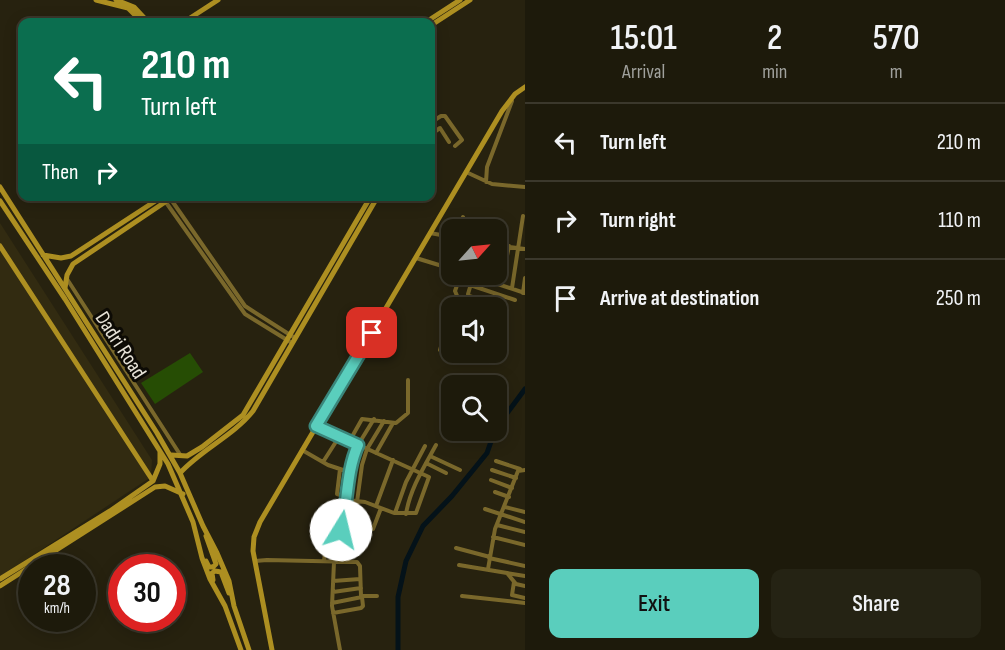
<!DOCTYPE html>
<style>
body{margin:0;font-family:"Sofia Sans Condensed",sans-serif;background:#252314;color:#f1f3f6;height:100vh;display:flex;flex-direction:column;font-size:22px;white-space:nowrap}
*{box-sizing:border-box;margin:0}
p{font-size:20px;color:#a0a19d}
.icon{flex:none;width:33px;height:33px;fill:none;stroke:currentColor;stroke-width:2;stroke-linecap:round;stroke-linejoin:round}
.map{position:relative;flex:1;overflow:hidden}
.details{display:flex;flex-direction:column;background:#1d1a0b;width:480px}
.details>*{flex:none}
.banner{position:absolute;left:18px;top:18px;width:417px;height:183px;border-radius:12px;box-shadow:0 3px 15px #0003,0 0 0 2px #3b382c;background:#0b6e4f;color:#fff;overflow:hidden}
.needle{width:39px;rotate:63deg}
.buttons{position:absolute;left:441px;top:219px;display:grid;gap:12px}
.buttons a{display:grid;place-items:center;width:66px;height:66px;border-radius:12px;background:#1d1a0b;box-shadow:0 3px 15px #0003,0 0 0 2px #3b382c;font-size:30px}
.speed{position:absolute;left:18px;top:554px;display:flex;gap:12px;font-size:30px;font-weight:700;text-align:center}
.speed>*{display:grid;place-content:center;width:78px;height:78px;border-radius:50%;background:#1d1a0b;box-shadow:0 3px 15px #0003,0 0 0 2px #3b382c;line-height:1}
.speed small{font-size:15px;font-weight:400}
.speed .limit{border:9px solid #d22;background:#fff;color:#111}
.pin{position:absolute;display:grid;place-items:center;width:51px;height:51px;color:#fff;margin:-26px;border-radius:12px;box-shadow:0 3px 9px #0006}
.me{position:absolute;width:66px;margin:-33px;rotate:9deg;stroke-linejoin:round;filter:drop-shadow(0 0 4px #0008)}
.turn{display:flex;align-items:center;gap:21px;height:126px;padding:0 24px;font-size:27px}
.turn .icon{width:78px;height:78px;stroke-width:2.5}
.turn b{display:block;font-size:42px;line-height:51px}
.then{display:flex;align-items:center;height:57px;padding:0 24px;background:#0003;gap:12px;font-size:22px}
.eta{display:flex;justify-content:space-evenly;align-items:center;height:102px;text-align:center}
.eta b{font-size:36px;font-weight:600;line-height:42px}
.primary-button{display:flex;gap:12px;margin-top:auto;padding:12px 24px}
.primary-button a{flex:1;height:69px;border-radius:12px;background:#5acebd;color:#111;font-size:24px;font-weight:600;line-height:69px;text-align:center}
.primary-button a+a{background:#252314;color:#f1f3f6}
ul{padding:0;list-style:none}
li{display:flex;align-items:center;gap:18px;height:78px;padding:0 24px;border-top:2px solid #3b382c}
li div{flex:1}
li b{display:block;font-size:22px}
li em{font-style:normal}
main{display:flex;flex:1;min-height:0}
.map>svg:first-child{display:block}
</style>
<main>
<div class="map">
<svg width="525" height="650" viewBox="0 0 525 650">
<rect width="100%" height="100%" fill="#27220f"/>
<!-- built -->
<path fill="#322b11" d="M0,223L152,460L151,477L0,577Z"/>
<!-- green -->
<path fill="#264d04" d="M190,353L203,372L155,404L141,383Z"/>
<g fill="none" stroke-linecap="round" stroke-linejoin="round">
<!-- river -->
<path stroke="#041219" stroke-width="5" d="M496,428L525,389
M398,650V597L406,561L423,526L452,496L487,453L495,430"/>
<!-- street -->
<path stroke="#7a682b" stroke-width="4" d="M430,123L441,116H445L462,140L455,146
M430,135L440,128L449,142
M466,172L492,184L525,187
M486,182L487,167L512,101
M170,198L245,306L295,338
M165,201L245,314L292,343
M457,230L463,217
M468,230L469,221
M430,233L452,237
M496,245L525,249
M416,258L452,269
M467,274L525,293
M473,277L468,294L469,296L501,306
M67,279L181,456
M470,285L515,300
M501,285L509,246
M512,288L523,216
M523,293L525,278
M452,308L458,298L455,291L461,274
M440,350L452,308
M317,426L429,477L416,513H394L365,502L347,500L341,530C329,536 325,548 324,561
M349,442L362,419L396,423L408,413V380
M302,450L328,465L349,472L347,500
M376,453L393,423
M430,456L460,470
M496,461L520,469
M323,462L339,437
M426,463L446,473
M340,469L337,494L347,497
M492,470L516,478
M349,472L358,445L374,419
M491,480L512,488
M495,492L509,497
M376,506L393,460
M505,507L525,512
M485,509L525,522
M395,513L406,482L425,446
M406,514C410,489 424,467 436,445
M354,524L362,465L367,449L384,421
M497,525L525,532
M373,529L381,508
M493,537L525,545
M456,548L490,557
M489,558L525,566
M255,561L267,560L357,562L360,566L361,596H377
M334,562L332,606L340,650
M459,565L507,573L516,584L525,586
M488,569L495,529L518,471L525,470
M507,573L525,576
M333,581L360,579
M514,582L512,595L525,598
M333,592L361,588
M462,596L525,603
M332,603L362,597L363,606L361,608L333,613"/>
<!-- secondary -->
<path stroke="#ad8f21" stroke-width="5" d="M96,0L128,8L142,22
M116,0L134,7L148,22
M184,22L218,0
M426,22L460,0
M430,26L470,0
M0,187L157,433L180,473L203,526L217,553L229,581L234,606L249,650
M0,201L65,299L168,464L193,522L202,558L210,579L225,606L241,650
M0,246L153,481
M43,255L61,258L71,256L163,196
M65,288L67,275L73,264L174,196
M171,455L187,456L202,447L243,415L371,196
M180,473C202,449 233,436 253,411L378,196
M206,561L209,567H213L216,564L206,536
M0,579L110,511L153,481L160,464V452
M213,580L212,573L215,571L221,572L229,593
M0,586L155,487L165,486L183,494
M272,650L253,551L254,537L260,522L502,111L515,94L525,87"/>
</g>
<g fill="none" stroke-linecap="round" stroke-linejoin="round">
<defs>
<path id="route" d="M341,530C348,502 346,472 358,445L316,426L372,333"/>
</defs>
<!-- route casing -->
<use href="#route" stroke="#3a867b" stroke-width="15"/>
<!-- route -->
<use href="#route" stroke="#5acebd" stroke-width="10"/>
</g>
<g text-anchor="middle" stroke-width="6" stroke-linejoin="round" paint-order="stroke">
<!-- street labels -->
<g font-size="21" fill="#e6e2d7" stroke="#0d0b05">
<text transform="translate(121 345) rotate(57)" y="7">Dadri Road</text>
</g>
</g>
</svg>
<div class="buttons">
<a><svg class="needle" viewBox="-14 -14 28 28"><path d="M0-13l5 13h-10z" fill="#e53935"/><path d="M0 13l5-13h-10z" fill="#a0a19d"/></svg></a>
<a><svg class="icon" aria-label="sound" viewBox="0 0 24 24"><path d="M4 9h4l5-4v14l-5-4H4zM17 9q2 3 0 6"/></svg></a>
<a><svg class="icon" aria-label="search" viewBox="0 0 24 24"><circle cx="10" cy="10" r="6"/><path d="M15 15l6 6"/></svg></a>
</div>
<div class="speed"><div>28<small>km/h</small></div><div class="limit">30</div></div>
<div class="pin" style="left:372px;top:333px;background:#d93025"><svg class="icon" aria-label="arrive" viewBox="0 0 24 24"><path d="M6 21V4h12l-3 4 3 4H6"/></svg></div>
<svg class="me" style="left:341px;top:530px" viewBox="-20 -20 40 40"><circle r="19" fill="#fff"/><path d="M0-13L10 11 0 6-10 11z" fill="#5acebd"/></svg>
<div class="banner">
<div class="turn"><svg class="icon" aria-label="left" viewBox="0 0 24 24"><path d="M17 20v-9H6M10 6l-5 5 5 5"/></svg><div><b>210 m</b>Turn left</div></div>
<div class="then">Then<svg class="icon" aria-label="right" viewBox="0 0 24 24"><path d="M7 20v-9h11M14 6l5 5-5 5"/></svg></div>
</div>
</div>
<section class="details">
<div class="eta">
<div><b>15:01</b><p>Arrival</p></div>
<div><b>2</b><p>min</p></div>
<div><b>570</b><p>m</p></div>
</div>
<ul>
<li><svg class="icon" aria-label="left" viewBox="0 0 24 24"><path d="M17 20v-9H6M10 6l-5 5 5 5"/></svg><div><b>Turn left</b></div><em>210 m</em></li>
<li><svg class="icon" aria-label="right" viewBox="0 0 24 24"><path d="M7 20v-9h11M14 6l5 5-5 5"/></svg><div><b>Turn right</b></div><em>110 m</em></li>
<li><svg class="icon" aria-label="arrive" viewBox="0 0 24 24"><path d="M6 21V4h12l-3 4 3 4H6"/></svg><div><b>Arrive at destination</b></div><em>250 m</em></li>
</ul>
<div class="primary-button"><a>Exit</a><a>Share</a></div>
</section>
</main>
